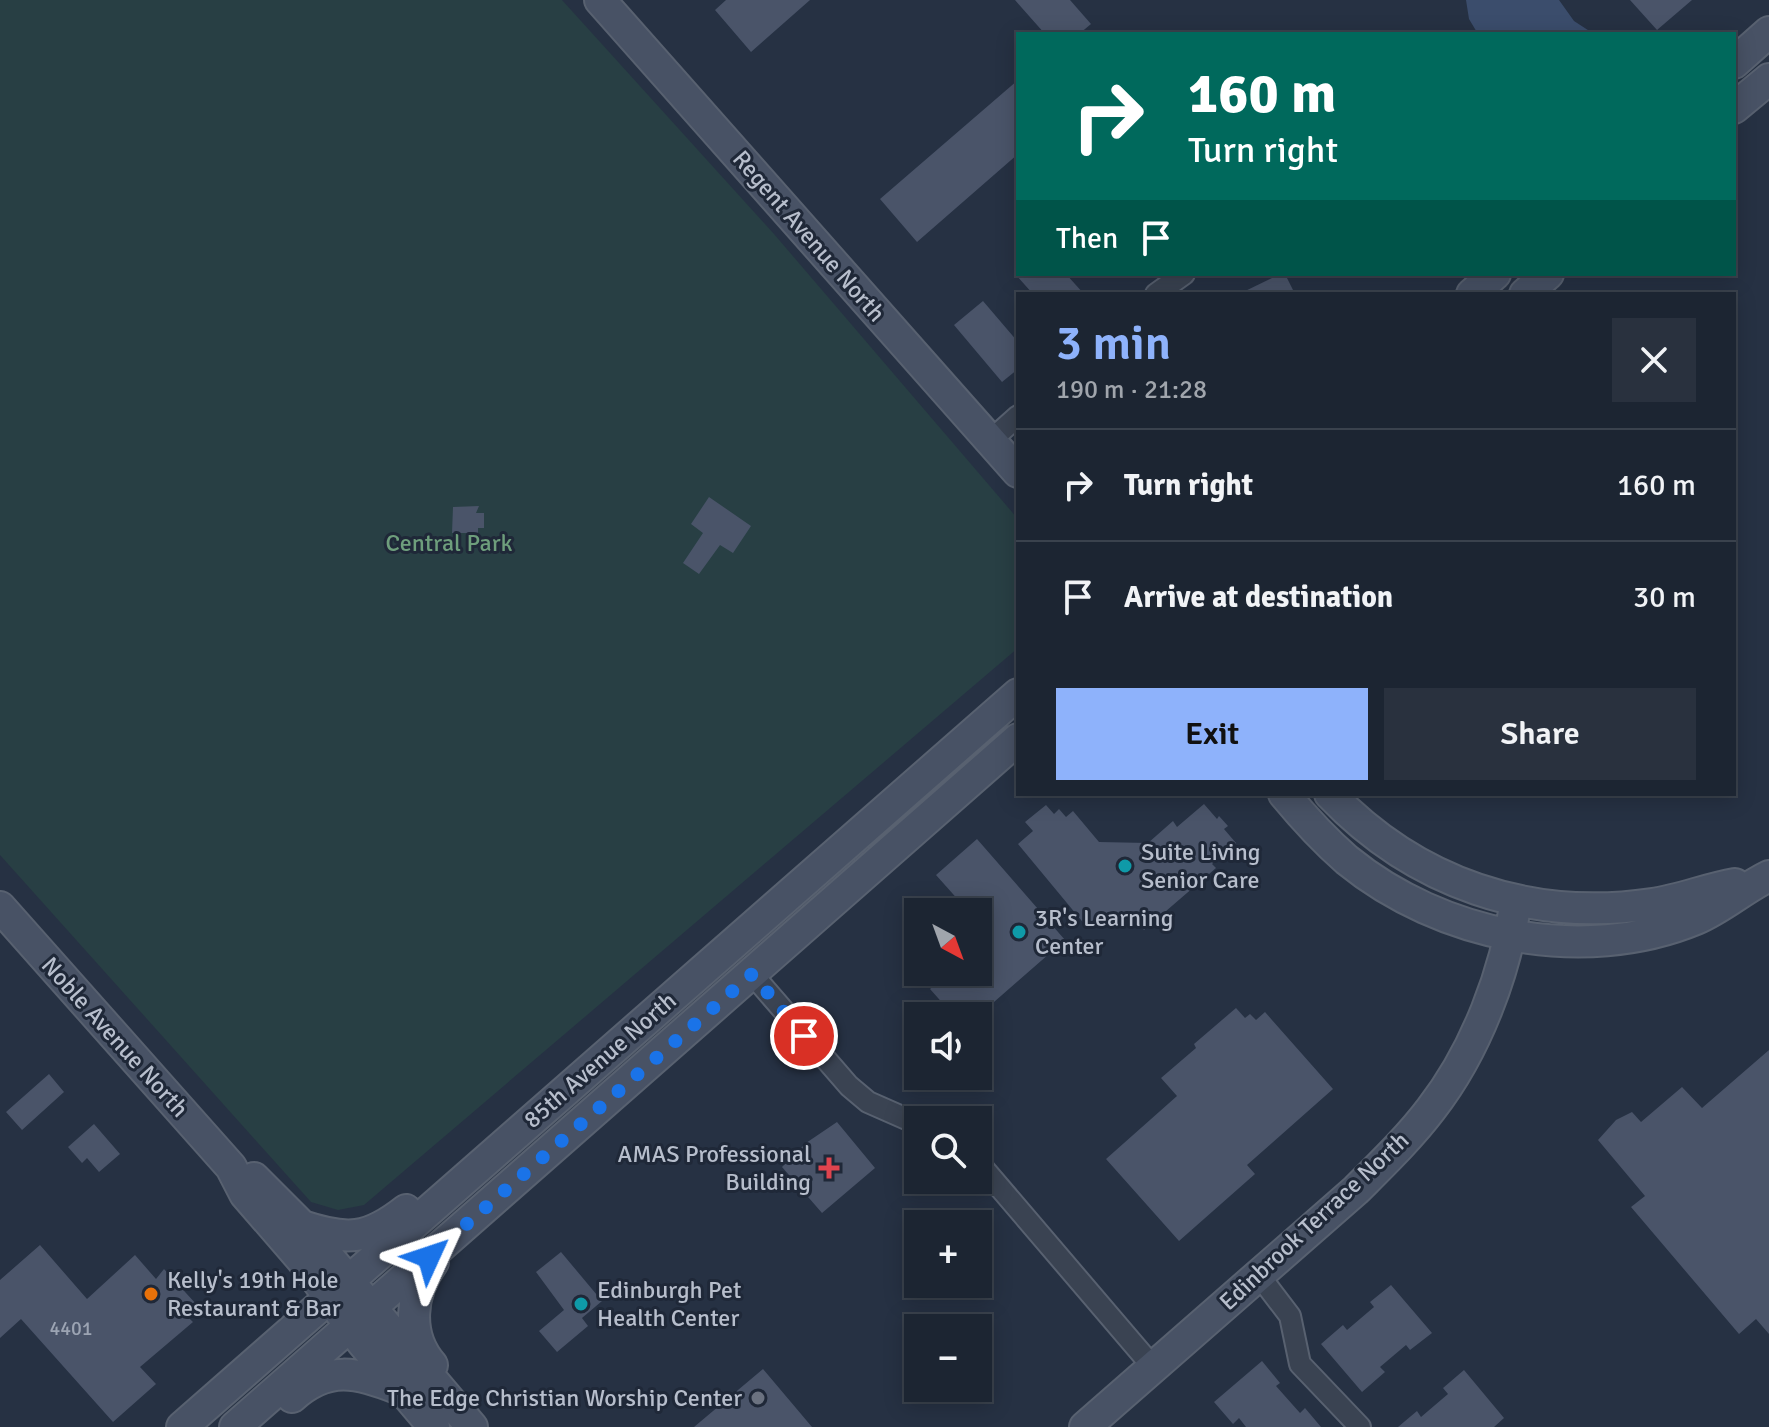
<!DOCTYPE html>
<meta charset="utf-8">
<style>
body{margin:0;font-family:Signika,sans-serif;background:#29313e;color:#f1f3f6;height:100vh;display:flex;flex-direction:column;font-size:30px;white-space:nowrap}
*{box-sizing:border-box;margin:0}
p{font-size:26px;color:#a0a5ac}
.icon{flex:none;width:44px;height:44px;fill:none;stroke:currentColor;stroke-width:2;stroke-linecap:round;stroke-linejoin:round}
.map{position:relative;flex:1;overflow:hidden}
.panel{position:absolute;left:1016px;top:292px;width:720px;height:504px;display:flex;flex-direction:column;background:#1c2532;border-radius:0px;box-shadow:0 4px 20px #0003,0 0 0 2px #3a424d}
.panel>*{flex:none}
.banner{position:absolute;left:1016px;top:32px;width:720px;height:244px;border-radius:0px;box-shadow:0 4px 20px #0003,0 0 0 2px #3a424d;background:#00695c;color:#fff;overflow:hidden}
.needle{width:52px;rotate:139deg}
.controls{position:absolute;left:904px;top:898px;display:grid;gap:16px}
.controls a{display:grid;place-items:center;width:88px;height:88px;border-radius:0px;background:#1c2532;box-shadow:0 4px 20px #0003,0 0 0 2px #3a424d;font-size:40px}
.pin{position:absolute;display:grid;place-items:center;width:68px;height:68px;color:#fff;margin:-34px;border:4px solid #fff;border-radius:50%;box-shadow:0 2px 8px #0007}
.me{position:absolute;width:88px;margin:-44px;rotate:48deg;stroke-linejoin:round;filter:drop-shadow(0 0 6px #0008)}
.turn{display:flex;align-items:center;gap:28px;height:168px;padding:0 40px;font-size:36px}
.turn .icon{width:104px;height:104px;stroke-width:2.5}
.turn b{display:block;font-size:56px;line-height:68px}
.then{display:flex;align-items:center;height:76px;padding:0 40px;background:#0003;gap:16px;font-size:30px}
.round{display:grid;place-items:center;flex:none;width:84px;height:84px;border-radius:0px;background:#29313e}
.overview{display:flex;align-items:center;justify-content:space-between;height:136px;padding:0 40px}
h1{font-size:48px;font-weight:600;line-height:60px;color:#8eb2fb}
.button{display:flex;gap:16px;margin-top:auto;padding:16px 40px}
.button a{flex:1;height:92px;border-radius:0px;background:#8eb2fb;color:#111;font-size:32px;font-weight:600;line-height:92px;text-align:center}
.button a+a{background:#29313e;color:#f1f3f6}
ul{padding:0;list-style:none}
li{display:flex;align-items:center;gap:24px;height:112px;padding:0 40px;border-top:2px solid #3a424d}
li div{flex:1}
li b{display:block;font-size:30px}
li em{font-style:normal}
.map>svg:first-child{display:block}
</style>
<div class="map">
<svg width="1769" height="1427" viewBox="0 0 1769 1427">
<rect width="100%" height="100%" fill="#263143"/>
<!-- green -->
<path fill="#283f44" d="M0,0H562L774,234L1018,519V648L364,1205L338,1210L311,1202L0,855Z"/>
<!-- water -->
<path fill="#3b4d6c" d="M1466,0H1559L1574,21L1594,34H1478L1469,19Z"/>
<!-- building -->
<path fill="#4a5469" d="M726,0H810L751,52L715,10Z
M1015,0H1070L1091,24L1079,34H1045Z
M1630,0H1692L1657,30Z
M1018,80V154L917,242L880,199Z
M1015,274H1066L1084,294H1033Z
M1280,274H1285L1295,294H1239Z
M983,301L1018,342V369L1002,382L954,325Z
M709,497L751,526L733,553L720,545L699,574L683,563L703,533L691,524Z
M479,506L476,513H484V528H478V533H452L453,507Z
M1204,804L1217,819L1219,816L1228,826L1224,829L1236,843L1212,864L1216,868L1144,930L1136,921L1097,917L1086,926L1018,844L1033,831L1025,822L1046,805L1054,814L1059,809L1066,817L1073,811L1099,842L1148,843L1173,821L1177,827Z
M977,839L1065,940L978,1016H954L930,989L949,972H978L980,924L978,912H969L936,875Z
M1236,1008L1245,1018L1250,1014L1256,1020L1265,1012L1333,1089L1247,1165L1255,1174L1179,1241L1106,1159L1177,1096L1161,1078L1196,1048L1194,1044Z
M1769,1050V1334L1756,1319L1739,1334L1631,1207L1645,1196L1598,1140L1616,1120L1632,1112L1641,1122L1682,1087L1702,1108Z
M49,1074L64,1092L22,1130L6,1112Z
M837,1122L875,1168L822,1213L782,1167L806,1143Z
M94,1124L120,1154L99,1172L87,1158L82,1163L68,1147Z
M40,1245L87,1299L135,1255L156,1279L164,1269L197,1305L186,1315L193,1322L140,1367L156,1384L113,1422L21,1319L0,1338V1280Z
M561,1252L602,1301L582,1318L588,1326L557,1352L539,1331L564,1310L536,1272Z
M1391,1285L1432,1333L1410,1350L1406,1345L1380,1367L1385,1372L1362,1392L1321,1344L1343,1325L1347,1330L1374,1307L1370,1302Z
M1262,1361L1280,1383L1276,1386L1300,1413L1305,1408L1321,1427H1246L1239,1418L1233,1424L1214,1402Z
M763,1369L812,1427H694Z
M1464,1370L1504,1418L1494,1427H1398L1417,1411L1421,1417L1448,1394L1443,1388Z"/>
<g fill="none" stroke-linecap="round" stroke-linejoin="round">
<defs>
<path id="street" d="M1156,294L1184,274
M990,441L1018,416
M752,974L849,1086L868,1102L918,1124
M978,1162L1153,1367
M1258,1274L1290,1316L1300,1364L1360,1427"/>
<path id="secondary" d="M600,0L1018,472
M1734,63L1769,32
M1734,108L1769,79
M1472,294L1495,274
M1525,294L1548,274
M1284,794C1303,817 1324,840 1347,860C1440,936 1583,966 1696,919C1722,908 1744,888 1769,876
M1330,794C1415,883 1529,922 1652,904C1680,900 1707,889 1735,884
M0,907L231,1167L245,1194L303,1261L362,1342L434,1427
M254,1178L302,1226L472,1427
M302,1226C347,1241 368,1240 406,1210
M432,1365C406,1335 410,1293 433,1262
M292,1397C328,1365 357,1372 399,1389
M182,1427L1018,694
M235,1427L1018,739
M1085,1427L1356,1190C1382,1164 1409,1138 1431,1109C1476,1051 1506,972 1516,900"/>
</defs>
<!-- street casing -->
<use href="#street" stroke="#586170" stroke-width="24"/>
<!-- secondary casing -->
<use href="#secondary" stroke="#586170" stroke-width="34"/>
<!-- street -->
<use href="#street" stroke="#3a4352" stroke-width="20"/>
<!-- secondary -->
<use href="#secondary" stroke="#485265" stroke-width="30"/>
</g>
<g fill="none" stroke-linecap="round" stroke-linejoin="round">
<!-- route -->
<path stroke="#1a73e8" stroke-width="14" stroke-dasharray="0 25.2" d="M429,1257L752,974L804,1036"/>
</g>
<!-- markers -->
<g fill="#0f9aa8" stroke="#1f2838" stroke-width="3">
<circle cx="1125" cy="866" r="8"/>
<circle cx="1019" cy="932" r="8"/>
<circle cx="581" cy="1304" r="8"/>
</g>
<path fill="#e0444e" stroke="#1f2838" stroke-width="3" d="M825 1156h8v8h8v8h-8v8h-8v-8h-8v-8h8z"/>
<circle fill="#e8710a" stroke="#1f2838" stroke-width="3" cx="151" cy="1294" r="8"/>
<circle fill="#6b7280" stroke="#1f2838" stroke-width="3" cx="758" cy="1398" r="8"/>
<g text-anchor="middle" stroke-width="6" stroke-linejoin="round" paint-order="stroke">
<!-- number labels -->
<g font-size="20" fill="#9ca4b3">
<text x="71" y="1335">4401</text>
</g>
<!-- street labels -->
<g font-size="24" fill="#b7becc" stroke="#1f2838">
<text transform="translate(809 236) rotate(49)" y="8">Regent Avenue North</text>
<text transform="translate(115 1037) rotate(48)" y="8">Noble Avenue North</text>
<text transform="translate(600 1060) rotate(-41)" y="8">85th Avenue North</text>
<text transform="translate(1314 1221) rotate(-43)" y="8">Edinbrook Terrace North</text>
</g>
<!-- park labels -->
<g font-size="24" fill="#6e9e7c" stroke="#1f2838">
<text x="449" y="551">Central Park</text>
</g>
<!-- poi labels -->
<g font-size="24" fill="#b7becc" stroke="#1f2838" text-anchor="start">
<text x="1141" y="860">Suite Living<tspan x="1141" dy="28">Senior Care</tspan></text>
<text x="1035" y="926">3R's Learning<tspan x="1035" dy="28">Center</tspan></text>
<text x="811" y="1162" text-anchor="end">AMAS Professional<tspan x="811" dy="28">Building</tspan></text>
<text x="167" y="1288">Kelly's 19th Hole<tspan x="167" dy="28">Restaurant &amp; Bar</tspan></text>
<text x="597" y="1298">Edinburgh Pet<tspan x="597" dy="28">Health Center</tspan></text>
<text x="742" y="1406" text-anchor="end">The Edge Christian Worship Center</text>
</g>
</g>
</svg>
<div class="controls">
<a><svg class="needle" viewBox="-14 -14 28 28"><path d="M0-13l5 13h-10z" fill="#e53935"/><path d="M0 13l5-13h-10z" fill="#a0a5ac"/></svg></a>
<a><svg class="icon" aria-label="sound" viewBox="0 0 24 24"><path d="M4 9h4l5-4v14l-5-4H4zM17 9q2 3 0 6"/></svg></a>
<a><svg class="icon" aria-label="search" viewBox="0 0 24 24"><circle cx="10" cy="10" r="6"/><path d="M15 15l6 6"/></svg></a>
<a>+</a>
<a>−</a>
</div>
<div class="pin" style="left:804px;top:1036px;background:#d93025"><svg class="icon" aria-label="arrive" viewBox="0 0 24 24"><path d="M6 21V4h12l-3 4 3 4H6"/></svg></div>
<svg class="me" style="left:429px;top:1257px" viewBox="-20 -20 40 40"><path d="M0-17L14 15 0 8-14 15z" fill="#1a73e8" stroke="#fff" stroke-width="4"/></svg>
<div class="banner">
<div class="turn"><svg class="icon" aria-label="right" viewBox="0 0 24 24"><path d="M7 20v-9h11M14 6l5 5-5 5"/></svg><div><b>160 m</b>Turn right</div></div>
<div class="then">Then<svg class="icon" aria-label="arrive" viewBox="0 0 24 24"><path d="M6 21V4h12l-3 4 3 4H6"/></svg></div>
</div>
<section class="panel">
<div class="overview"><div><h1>3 min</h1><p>190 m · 21:28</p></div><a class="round"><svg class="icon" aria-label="close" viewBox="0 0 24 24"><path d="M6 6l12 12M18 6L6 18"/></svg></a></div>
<ul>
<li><svg class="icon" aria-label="right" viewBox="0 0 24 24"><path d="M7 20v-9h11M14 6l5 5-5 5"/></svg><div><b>Turn right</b></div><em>160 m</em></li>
<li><svg class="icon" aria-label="arrive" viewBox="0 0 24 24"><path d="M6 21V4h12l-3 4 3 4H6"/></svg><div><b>Arrive at destination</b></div><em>30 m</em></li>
</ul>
<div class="button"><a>Exit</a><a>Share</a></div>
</section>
</div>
